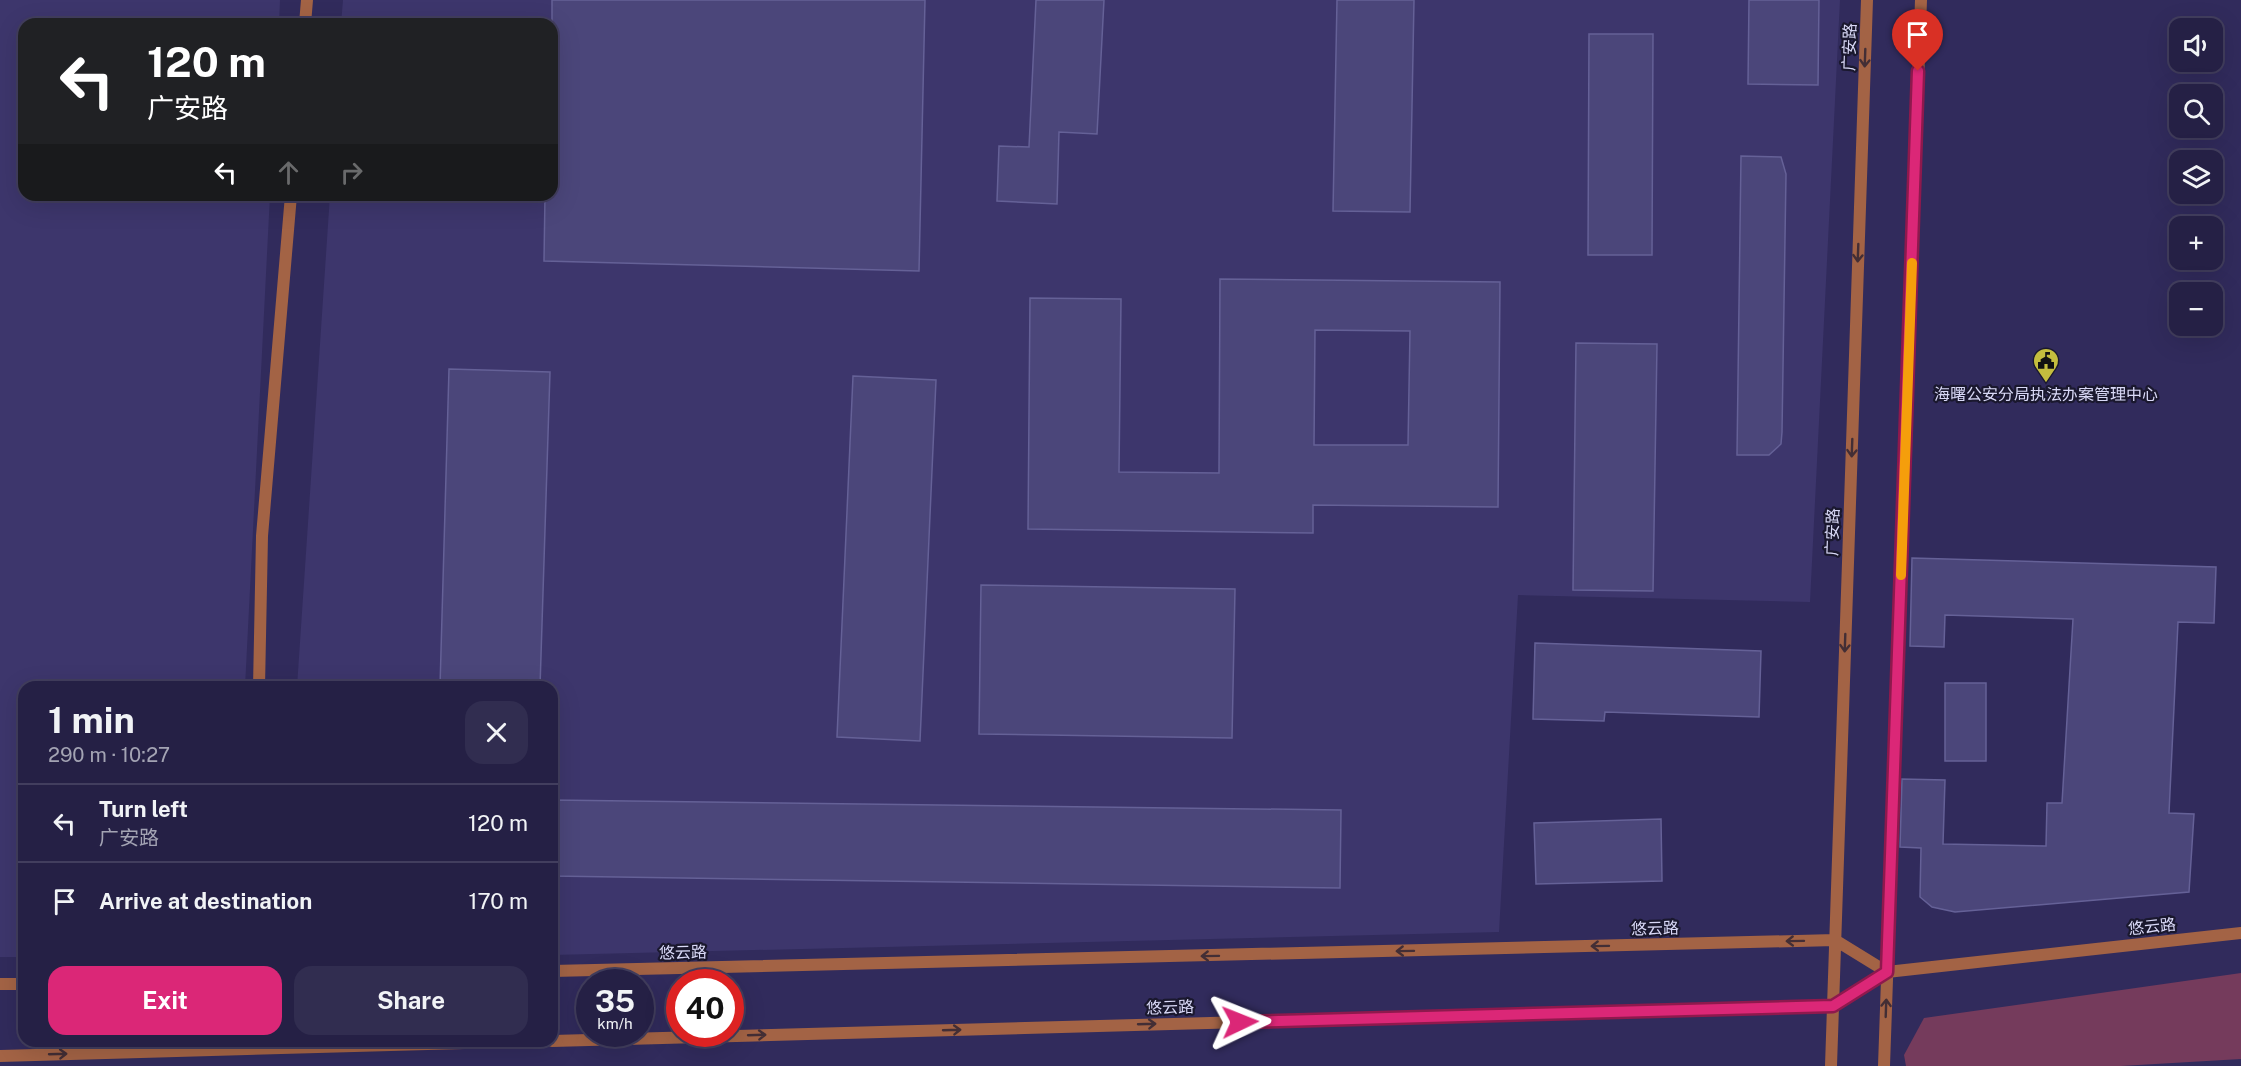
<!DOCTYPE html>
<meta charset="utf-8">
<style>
body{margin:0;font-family:"Public Sans","Noto Sans SC",sans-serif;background:#312d50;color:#f1f3f6;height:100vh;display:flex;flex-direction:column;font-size:22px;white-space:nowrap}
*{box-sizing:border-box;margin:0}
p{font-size:20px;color:#a3a3b3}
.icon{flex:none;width:33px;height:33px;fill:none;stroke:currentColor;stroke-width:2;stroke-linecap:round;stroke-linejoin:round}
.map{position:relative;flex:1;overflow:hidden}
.details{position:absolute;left:18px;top:681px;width:540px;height:366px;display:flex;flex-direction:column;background:#252045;border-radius:18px;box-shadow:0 6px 24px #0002,0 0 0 2px #423e5e}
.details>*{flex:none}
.hud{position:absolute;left:18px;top:18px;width:540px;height:183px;border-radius:18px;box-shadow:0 6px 24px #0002,0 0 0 2px #423e5e;background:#202124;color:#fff;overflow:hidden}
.controls{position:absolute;left:2169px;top:18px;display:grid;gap:12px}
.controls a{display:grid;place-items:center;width:54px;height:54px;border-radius:12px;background:#252045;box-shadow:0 6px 24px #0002,0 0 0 2px #423e5e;font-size:30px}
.speed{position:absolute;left:576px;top:969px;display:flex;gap:12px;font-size:30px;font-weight:700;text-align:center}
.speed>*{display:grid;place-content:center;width:78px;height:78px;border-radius:50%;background:#252045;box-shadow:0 6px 24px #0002,0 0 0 2px #423e5e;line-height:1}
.speed small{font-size:15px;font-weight:400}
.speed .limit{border:9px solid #d22;background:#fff;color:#111}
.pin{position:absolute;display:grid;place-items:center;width:51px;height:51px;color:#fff;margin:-62px -26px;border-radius:50% 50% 50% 0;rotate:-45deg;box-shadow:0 0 6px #0007}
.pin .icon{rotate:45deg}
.me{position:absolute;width:66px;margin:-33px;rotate:88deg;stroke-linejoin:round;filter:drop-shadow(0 0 4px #0008)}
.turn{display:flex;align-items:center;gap:21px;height:126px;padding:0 30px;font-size:27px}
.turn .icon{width:78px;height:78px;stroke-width:2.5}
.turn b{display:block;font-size:42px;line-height:51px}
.lanes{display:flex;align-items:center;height:57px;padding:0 30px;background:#0003;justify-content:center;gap:30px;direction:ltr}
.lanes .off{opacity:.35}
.round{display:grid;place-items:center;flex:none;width:63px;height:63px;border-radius:18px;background:#312d50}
.summary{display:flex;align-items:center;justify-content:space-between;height:102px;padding:0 30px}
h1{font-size:36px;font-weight:700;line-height:45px}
.button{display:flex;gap:12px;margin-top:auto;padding:12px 30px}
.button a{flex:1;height:69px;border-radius:18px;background:#db2777;color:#fff;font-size:24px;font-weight:700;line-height:69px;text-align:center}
.button a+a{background:#312d50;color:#f1f3f6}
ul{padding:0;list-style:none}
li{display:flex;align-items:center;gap:18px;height:78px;padding:0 30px;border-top:2px solid #423e5e}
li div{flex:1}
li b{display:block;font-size:22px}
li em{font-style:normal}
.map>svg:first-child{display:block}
</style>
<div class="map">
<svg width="2241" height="1066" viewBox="0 0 2241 1066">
<rect width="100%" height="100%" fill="#312b5c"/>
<!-- built -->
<path fill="#3d366c" d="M0,0H280L279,24H24V195H270L245,687H24V957H0Z
M343,0H1840L1810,602L1518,595L1499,932L552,955V687H297L330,195H552V24H341Z"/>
<!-- green -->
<path fill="#753b5c" d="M2241,973V1059L2121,1066H1906L1904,1055L1924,1018Z"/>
<!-- building -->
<path fill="#4b467a" stroke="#656197" stroke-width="1.5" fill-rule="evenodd" d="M552,0H925L919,271L544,261L545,195H552Z
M1036,0H1104L1097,134L1059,132L1057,204L997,201L999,146L1029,147Z
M1337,0H1414L1410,212L1333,211Z
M1749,0H1819L1818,85L1748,84Z
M1589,34H1653L1652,255H1588Z
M1741,156L1781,157L1786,174L1782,432L1781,444L1769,455H1737Z
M1220,279L1500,282L1498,507L1313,505V533L1028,529L1030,298L1121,299L1119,472L1219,473ZM1315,330L1410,331L1408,445H1314Z
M1576,343L1657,344L1653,591L1573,590Z
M449,369L550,372L540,687H440Z
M853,376L936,380L920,741L837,737Z
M1912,558L2216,567L2214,623L2178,622L2169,813L2194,814L2189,892L1955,912L1932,907L1920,897L1921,848L1900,847L1902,779L1945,780L1943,844L2046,846L2047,803H2062L2073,619L1945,615L1944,647L1910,646Z
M981,585L1235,589L1232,738L979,734Z
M1535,643L1761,651L1759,717L1605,712L1604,721L1533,719Z
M1945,683H1986V761H1945Z
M552,800L1341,810L1340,888L552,876Z
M1661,819L1662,881L1536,884L1534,823Z"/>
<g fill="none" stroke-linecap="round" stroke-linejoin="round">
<!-- service -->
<path stroke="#a36345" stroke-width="12" d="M305,24L307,0
M259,687L262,536L291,195"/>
<!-- tertiary -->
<path stroke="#a36345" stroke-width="12" d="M552,971L1835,940L1887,972
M0,984H24
M552,1041L1833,1006L1887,972L2241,933
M0,1056L534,1041
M1831,1066L1867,0
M1884,1066L1921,0"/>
</g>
<!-- one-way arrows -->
<defs><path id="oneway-shaft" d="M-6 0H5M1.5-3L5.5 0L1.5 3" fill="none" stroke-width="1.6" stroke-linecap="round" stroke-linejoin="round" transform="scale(1.5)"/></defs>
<g stroke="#432e35">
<use href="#oneway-shaft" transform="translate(1865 58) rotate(92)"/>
<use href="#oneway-shaft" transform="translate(1858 253) rotate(92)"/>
<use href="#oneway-shaft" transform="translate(1852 448) rotate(92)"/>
<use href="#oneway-shaft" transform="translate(1845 643) rotate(92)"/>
<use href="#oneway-shaft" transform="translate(1795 941) rotate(179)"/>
<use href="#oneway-shaft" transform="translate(1600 946) rotate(179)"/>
<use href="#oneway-shaft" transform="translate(1405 951) rotate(179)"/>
<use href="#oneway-shaft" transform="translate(1210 956) rotate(179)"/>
<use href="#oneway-shaft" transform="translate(1886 1008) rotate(-88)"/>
<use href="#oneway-shaft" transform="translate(1147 1024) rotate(-2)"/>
<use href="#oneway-shaft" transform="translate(952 1030) rotate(-2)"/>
<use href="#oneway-shaft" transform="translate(757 1035) rotate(-2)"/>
<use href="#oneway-shaft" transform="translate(58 1054) rotate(-2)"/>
</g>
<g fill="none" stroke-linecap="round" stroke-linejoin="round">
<defs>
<path id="route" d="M1240,1022L1833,1006L1887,972L1918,71"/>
</defs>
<!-- route casing -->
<use href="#route" stroke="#8e194d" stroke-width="15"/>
<!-- route -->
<use href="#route" stroke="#db2777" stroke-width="10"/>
<!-- slow -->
<path stroke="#f59e0b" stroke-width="10" d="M1901,575L1912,263"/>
</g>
<!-- icons -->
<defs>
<symbol id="civic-pin" viewBox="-11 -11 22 30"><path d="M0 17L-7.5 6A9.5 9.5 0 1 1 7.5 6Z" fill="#c4bd3e" stroke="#1a182e"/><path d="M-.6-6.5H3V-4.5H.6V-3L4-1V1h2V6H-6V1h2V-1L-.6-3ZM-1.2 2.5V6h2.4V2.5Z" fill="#111"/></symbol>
</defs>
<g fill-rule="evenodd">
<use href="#civic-pin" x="2031" y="346" width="30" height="40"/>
</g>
<g text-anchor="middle" stroke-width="4.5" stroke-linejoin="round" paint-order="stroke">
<!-- street labels -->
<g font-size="16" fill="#d9d9f7" stroke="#1a182e">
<text transform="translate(1849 47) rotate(-88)" y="6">广安路</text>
<text transform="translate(1832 532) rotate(-88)" y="6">广安路</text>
<text transform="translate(2152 926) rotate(-6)" y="6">悠云路</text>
<text transform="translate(1655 928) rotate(-1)" y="6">悠云路</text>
<text transform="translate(683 952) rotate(-1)" y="6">悠云路</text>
<text transform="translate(1170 1007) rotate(-2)" y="6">悠云路</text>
</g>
<!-- poi labels -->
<g font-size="16" fill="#d9d9f7" stroke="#1a182e">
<text x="2046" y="400">海曙公安分局执法办案管理中心</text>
</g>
</g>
</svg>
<div class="controls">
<a><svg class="icon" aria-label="sound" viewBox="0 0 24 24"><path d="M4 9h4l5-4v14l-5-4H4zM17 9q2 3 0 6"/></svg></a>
<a><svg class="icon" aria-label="search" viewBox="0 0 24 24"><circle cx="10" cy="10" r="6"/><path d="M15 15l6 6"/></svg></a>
<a><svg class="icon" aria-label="layers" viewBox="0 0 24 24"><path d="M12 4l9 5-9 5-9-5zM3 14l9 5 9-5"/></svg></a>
<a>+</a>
<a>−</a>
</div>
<div class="speed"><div>35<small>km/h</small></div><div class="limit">40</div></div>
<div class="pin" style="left:1918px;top:71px;background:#d93025"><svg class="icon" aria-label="arrive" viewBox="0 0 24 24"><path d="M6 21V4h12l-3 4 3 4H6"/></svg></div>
<svg class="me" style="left:1240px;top:1022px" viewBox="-20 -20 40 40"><path d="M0-17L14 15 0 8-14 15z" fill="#db2777" stroke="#fff" stroke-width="4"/></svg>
<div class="hud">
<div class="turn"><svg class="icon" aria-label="left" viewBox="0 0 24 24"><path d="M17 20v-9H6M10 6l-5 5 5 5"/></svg><div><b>120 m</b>广安路</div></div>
<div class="lanes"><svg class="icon" aria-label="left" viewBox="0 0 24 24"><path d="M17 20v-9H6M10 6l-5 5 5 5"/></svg><svg class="icon off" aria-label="ahead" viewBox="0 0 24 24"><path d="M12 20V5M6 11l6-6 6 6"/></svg><svg class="icon off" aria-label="right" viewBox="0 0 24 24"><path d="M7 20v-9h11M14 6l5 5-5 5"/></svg></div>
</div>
<section class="details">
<div class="summary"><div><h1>1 min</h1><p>290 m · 10:27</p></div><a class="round"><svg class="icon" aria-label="close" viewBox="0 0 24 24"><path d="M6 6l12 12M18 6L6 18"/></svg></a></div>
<ul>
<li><svg class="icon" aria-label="left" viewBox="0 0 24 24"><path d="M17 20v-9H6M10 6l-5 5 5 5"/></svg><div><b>Turn left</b><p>广安路</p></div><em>120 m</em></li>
<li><svg class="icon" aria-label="arrive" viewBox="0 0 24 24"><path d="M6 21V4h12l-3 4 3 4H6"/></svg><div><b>Arrive at destination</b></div><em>170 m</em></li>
</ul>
<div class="button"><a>Exit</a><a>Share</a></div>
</section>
</div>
